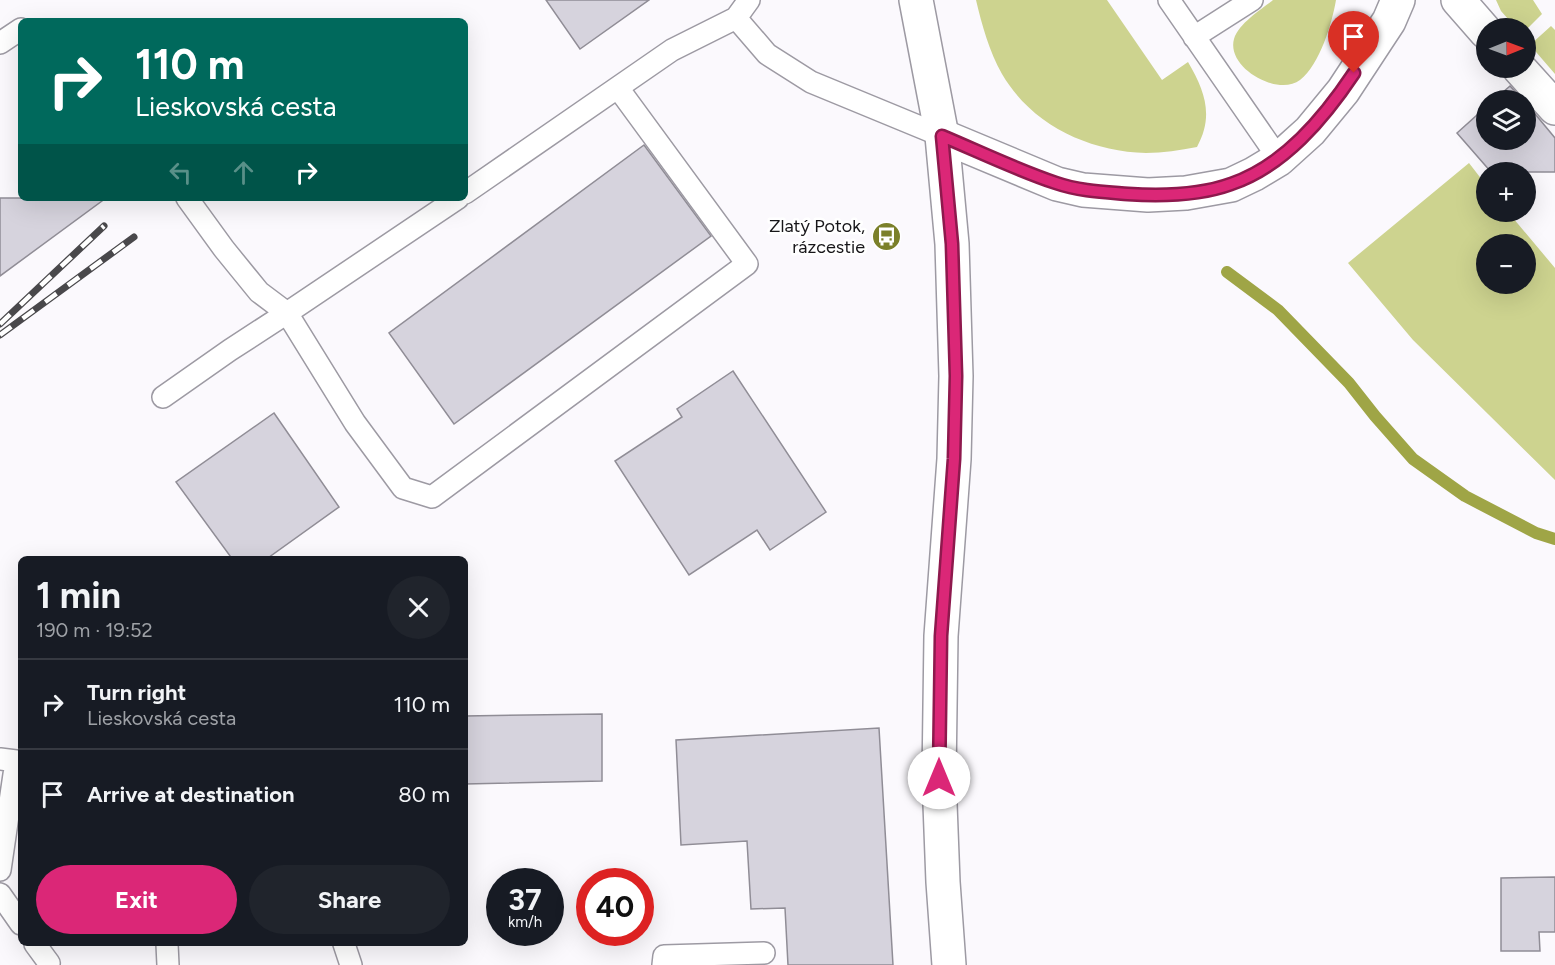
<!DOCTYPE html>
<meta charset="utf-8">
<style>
body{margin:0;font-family:Figtree,sans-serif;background:#20242c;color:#f1f3f6;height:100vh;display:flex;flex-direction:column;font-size:22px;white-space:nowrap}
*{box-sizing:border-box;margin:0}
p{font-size:20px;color:#9ea1a6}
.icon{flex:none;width:33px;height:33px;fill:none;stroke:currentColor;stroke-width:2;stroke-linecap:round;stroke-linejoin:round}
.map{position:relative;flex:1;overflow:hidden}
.drawer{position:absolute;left:18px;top:556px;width:450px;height:390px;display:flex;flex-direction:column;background:#171b24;border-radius:9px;box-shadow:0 6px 24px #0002}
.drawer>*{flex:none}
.hud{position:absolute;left:18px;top:18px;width:450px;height:183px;border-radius:9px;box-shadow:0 6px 24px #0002;background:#00695c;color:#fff;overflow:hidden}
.needle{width:39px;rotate:89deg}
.fabs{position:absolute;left:1476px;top:18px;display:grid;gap:12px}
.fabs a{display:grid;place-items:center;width:60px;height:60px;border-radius:50%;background:#171b24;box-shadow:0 6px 24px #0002;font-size:30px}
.speed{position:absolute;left:486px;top:868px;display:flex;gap:12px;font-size:30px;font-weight:700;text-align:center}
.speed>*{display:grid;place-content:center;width:78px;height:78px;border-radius:50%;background:#171b24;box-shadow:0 6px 24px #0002;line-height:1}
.speed small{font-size:15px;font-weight:400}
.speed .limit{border:9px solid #d22;background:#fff;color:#111}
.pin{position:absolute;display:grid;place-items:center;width:51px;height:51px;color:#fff;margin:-62px -26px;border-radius:50% 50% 50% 0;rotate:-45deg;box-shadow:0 0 6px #0007}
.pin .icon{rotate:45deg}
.me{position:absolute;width:66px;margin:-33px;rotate:0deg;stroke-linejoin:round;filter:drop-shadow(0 0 4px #0008)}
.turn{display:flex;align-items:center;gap:21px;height:126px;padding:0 18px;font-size:27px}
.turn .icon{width:78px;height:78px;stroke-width:2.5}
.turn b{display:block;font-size:42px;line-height:51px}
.lanes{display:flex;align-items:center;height:57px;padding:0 18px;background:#0003;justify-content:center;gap:30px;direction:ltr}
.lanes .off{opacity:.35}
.round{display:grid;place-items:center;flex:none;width:63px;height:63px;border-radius:32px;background:#20242c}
.headline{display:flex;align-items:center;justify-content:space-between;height:102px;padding:0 18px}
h1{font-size:36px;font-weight:700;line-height:45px}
.primary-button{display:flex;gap:12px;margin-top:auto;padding:12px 18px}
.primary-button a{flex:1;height:69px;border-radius:36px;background:#db2777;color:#fff;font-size:24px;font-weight:700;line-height:69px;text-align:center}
.primary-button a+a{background:#20242c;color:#f1f3f6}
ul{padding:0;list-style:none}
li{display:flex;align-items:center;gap:18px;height:90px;padding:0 18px;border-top:2px solid #363941}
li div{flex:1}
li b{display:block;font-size:22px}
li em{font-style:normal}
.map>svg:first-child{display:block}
</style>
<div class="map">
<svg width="1555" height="965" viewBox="0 0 1555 965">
<rect width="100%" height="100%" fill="#fbf9fd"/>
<!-- green -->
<path fill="#cdd38f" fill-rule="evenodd" d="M976,0H1107L1162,80L1188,62C1205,91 1214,116 1197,147C1180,150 1163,153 1146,153C1088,151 1032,125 1002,74C989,51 982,25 976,0Z
M1273,0H1336C1332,23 1320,64 1300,80C1278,97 1226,68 1234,39C1239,23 1261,10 1273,0Z
M1496,0H1533L1542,14L1526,30V28H1516L1501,11Z
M1551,26L1555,30V74L1530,45Z
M1469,163L1486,185V212H1508L1555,268V480L1413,340L1348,263ZM1526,244V284H1486V244Z"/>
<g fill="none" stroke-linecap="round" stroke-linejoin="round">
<!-- stream -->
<path stroke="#9fa546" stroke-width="12" d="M1227,272L1278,310L1349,383L1375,416L1413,459L1465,496L1536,533L1555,539"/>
</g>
<!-- building -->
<path fill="#d6d3dd" stroke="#908d96" stroke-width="1.5" d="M546,0H649L580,49Z
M1510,86L1523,100H1494Z
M1526,103L1555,138V172H1491L1457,133L1486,107V140H1526Z
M644,145L711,236L454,424L389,333Z
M0,198H106L0,276Z
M733,371L826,512L770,550L757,530L689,575L615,461L682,417L677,409Z
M274,413L339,507L265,560H233L176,482Z
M602,714V781L465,784V716Z
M879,728L893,965H788L785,908L751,909L747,841L681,845L676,740Z
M1555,877V932H1539L1540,951H1501V878Z"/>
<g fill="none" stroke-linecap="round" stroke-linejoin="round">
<defs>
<path id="service" d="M749,0L736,18L767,54L811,82L942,136
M1169,0L1279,159
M1194,37L1252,0
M0,43L21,29
M465,193L672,50L736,18
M187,198L224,249L259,292L287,313L458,198
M163,397L230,350L287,313L355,423L403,488L432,497L747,264L618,88
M0,759L16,761L0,870
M0,894L21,924
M35,944L49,963L48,965
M167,944L168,965
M344,944L351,965
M663,965L664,956L764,953"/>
<path id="minor" d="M1458,0L1486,32
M1519,68L1555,108
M942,136L1057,184L1083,190L1148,195L1186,193L1231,185L1254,174L1279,159L1310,131L1343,91L1389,21L1398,0"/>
<path id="tertiary" d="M916,0L942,136L952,244L956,376L954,459L941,636L939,778L943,882L949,965"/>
</defs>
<!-- service casing -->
<use href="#service" stroke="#9d9aa3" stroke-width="24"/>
<!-- minor casing -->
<use href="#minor" stroke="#9d9aa3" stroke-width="36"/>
<!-- tertiary casing -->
<use href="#tertiary" stroke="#9d9aa3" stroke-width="36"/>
<!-- service -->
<use href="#service" stroke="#fff" stroke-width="21"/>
<!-- minor -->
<use href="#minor" stroke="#fff" stroke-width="33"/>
<!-- tertiary -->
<use href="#tertiary" stroke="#fff" stroke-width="33"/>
<defs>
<path id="rail" d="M0,324L104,226
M0,335L134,237"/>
</defs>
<!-- rail casing -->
<use href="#rail" stroke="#49484b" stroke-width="7"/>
<!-- rail -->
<use href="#rail" stroke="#fff" stroke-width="4.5" stroke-dasharray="14" stroke-linecap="butt"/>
</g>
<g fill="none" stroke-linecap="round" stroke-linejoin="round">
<defs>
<path id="route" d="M939,778L941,636L954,459L956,376L952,244L942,136C980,152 1017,170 1056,183C1079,191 1104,192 1128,194C1160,196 1201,195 1231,184C1284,166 1324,118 1354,73"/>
</defs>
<!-- route casing -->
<use href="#route" stroke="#8e194d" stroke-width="15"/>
<!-- route -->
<use href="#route" stroke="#db2777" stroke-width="10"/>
</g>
<!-- icons -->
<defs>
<symbol id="bus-disc" viewBox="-11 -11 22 22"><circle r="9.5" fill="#7b802a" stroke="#fff"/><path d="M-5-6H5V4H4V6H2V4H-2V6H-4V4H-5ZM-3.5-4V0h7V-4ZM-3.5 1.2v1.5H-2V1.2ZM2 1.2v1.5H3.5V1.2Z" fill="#fff"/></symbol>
</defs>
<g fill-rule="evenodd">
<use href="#bus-disc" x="870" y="220" width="33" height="33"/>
</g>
<g text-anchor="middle" stroke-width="5" stroke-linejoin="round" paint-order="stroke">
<!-- poi labels -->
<g font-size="18" fill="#171619" stroke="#fff" text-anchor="end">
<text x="865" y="232">Zlatý Potok,<tspan x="865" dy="21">rázcestie</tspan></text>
</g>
</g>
</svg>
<div class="fabs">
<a><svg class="needle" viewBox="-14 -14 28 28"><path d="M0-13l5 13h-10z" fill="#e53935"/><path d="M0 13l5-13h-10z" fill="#9ea1a6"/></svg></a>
<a><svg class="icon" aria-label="layers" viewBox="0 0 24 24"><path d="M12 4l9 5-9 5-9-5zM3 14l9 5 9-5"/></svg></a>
<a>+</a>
<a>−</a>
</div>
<div class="speed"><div>37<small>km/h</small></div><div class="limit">40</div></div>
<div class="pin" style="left:1354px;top:73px;background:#d93025"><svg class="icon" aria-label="arrive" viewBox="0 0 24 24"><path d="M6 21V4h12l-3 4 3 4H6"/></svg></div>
<svg class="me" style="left:939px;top:778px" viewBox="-20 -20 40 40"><circle r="19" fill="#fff"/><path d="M0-13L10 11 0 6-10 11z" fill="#db2777"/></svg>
<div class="hud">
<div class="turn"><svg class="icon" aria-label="right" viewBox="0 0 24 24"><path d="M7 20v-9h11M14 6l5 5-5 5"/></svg><div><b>110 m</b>Lieskovská cesta</div></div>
<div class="lanes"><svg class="icon off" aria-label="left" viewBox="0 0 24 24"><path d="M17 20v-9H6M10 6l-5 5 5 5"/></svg><svg class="icon off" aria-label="ahead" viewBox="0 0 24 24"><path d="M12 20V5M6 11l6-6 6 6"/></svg><svg class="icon" aria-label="right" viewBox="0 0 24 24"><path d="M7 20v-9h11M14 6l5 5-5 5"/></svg></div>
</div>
<section class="drawer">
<div class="headline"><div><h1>1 min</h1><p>190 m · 19:52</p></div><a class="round"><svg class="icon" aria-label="close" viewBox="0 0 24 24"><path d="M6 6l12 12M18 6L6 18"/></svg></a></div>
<ul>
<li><svg class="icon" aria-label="right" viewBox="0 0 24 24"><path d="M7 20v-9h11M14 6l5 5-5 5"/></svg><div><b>Turn right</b><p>Lieskovská cesta</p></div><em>110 m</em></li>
<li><svg class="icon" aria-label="arrive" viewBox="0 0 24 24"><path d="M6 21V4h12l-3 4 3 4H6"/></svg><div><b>Arrive at destination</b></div><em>80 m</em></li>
</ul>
<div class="primary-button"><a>Exit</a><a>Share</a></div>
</section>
</div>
